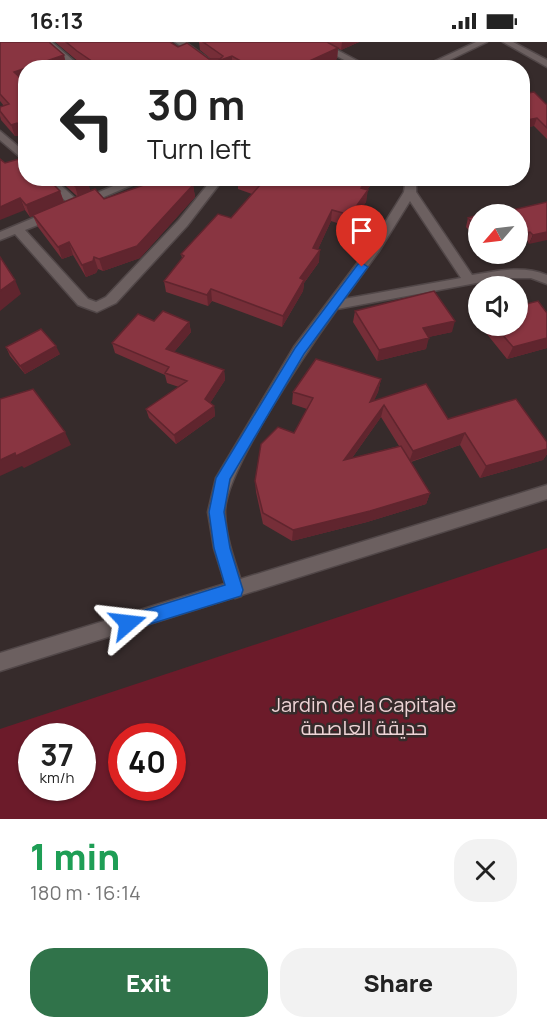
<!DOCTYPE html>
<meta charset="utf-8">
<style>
body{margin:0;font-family:Manrope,Cairo,sans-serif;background:#f2f2f2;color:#222;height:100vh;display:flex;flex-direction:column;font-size:22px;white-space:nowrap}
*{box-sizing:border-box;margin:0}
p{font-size:20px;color:#767676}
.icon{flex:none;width:33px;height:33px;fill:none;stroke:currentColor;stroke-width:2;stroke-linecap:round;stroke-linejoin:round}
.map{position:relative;height:777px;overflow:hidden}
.sheet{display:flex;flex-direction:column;background:#fff;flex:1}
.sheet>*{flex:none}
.banner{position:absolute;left:18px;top:18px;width:512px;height:126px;border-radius:24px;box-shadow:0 2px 4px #0004;background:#fff;color:#222;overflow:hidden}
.needle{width:39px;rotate:242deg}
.buttons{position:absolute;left:468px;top:162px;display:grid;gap:12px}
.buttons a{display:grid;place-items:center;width:60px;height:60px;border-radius:50%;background:#fff;box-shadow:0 2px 4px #0004;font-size:30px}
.speed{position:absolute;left:18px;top:681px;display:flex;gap:12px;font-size:30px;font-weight:700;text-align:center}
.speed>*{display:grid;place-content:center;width:78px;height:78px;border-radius:50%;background:#fff;box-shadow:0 2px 4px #0004;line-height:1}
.speed small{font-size:15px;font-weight:400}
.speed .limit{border:9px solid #d22;background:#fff;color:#111}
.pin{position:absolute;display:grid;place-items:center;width:51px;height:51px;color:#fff;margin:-62px -26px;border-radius:50% 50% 50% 0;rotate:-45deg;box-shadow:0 0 6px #0007}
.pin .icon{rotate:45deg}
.me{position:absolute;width:66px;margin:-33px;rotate:73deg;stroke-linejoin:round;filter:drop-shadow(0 0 4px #0008)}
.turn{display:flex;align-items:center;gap:21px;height:126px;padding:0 30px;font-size:27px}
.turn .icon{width:78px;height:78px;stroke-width:2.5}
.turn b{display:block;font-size:42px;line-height:51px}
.round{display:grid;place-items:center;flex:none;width:63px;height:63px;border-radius:24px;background:#f2f2f2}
.summary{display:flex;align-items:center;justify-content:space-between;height:102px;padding:0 30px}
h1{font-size:36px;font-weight:800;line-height:45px;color:#1e9e55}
.action{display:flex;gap:12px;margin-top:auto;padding:12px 30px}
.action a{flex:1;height:69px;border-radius:24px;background:#30734a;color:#fff;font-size:24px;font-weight:800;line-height:69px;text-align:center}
.action a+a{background:#f2f2f2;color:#222}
.status{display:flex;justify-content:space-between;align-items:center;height:42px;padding:0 30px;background:#fff;direction:ltr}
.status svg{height:16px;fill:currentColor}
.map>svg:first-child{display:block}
</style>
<div class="status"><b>16:13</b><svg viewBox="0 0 49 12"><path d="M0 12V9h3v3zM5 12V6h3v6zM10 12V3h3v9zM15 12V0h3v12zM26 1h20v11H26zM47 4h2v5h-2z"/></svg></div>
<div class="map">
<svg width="547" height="777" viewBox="0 0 547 777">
<rect width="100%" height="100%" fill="#362b2b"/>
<!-- green -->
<path fill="#6c1b2a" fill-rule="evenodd" d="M547,506V777H0V687ZM32,694H82V746H32ZM122,694H172V746H122Z"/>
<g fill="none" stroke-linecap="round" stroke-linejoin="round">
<defs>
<path id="street" d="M43,0H52L82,26H72Z
M175,0H185L221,26H210Z
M311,0H322L371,26H359Z
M476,0H487L433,26H420Z
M503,0H513L547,18V25Z
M0,89L26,111V120L0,98Z
M41,136H53L78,159L132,136H148L76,167L72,165Z
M213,136H224L187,184L116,261L97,270L78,263L15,192L0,198V190L50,169H58V175L25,188L88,257L96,260L106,255L179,178Z
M406,136H416V150L472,233C497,229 523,223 547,233V242L531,236H503L337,267C311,303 222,432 225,472C226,498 236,523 244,548L241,554L235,556L229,554L214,506L208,470L216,436L294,305L371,203L404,150ZM410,159L461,236L344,257L379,209Z"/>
<path id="secondary" d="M547,443V457L0,629V611Z"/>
</defs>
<!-- street casing -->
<use href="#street" stroke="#514748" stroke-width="3"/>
<!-- secondary casing -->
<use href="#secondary" stroke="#514748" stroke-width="3"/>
<!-- street -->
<use href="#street" fill="#6c6060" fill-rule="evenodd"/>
<!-- secondary -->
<use href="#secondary" fill="#6c6060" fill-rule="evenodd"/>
</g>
<!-- wall -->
<path fill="#762e38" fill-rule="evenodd" d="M0,0L67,25L26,26V38L23,39L26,41V96H24L21,93L15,94L1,78L0,74V65L4,64L0,59Z
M55,0H170L178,5L209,17H211L200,8L199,0H359L341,8L338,6L337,17L319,26H87L80,21Z
M547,63V97L534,84L522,86Z
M5,121L26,136L60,149L64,160L78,155L57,136H107L89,144L90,149L104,157L193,143L195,155L140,216L103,229L98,227L96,231L86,235L73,213L62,217L38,185L33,174L30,175L25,168Z
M238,136H376L367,148L366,160L349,185L331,179L318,207L319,220L304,241L303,249L282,285L212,259L208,264L166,250L164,239L182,216L181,212L231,176L252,152L238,147Z
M547,160L529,202L527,198L518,201V172H480L504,170Z
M478,173V199L466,185L468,176Z
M355,269L452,290L428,295L426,307L377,319L353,280Z
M547,271V306L507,317L482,286L483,284H518Z
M154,279L189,280L191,290L174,310L224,328L225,338L210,361L214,364L215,374L176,402L149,376L146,367L179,345L167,341L165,333L115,311L112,301Z
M6,305L60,312L25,332L10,314Z
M381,337L378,350L374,358L547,400V412L543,418L480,436L460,403L411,420L430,451L426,462L367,480L292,499L263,482L256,450L255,439L294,391L307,367L292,362L293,350ZM381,375L399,404L352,416Z"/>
<!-- shaded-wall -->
<path fill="#60252e" d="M342,0H359L341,8Z
M338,6L337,17L319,26H294Z
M64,13L67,25L65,26H26Z
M232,14V26H197Z
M26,26V38L17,41L14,30Z
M537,76L534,84L522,86V79Z
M17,81L21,93L15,94L11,83Z
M26,82V96H24L20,84Z
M84,136H107L89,144L90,150L78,155L75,144Z
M368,136H376L360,157L361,146Z
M193,143L195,155L140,216L103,229L99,217Z
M368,148L366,160L349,185L350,173Z
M60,149L64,161L30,175L26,163Z
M20,156L25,168L0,178V165Z
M332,168L331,179L313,218V206Z
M530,190L527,198L518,201V193Z
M547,190V198L529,202L533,193Z
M69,200L73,213L62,217L58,205Z
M320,208L319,220L304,241L303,249L282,285L283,274L300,236Z
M94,215L98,227L96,231L86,235L82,223Z
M15,238L21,252L0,269V249Z
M211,247L212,259L208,264L207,253Z
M455,279L452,290L420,297L423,286Z
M189,280L191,290L168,317L166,307Z
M429,296L426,307L377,319L379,308Z
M547,296V306L507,317L513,305Z
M56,304L60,312L25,332L20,324Z
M224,328L225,338L207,366L205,357Z
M381,337L378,350L368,372L370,360Z
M384,363L381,375L342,430L344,418Z
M214,364L215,374L176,402L174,393Z
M65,390L71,403L24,426L22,424L0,434V418Z
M465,391L460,403L409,420L413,409Z
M547,407V412L543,418L480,436L486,424Z
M430,451L426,462L367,480L292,499L293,488Z"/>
<!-- building -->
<path fill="#893541" stroke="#60252e" stroke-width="1.5" d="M0,0H49L64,13L14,30L26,41V82L20,84L17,81L11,83L0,69V65L9,62L0,52Z
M66,0H170L178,5L187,1L209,17H220L223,14L203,0H327L338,6L294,26H253L232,14L197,26H102L77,9Z
M534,50L547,63V86L537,76L522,79V52Z
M26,115V136H47L60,149L26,163L20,156L0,165V117L5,121Z
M67,136H86L87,139L75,144Z
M164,136H185L193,143L137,204L99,217L94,215L93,219L82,223L69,200L58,205L33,173L95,147L104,157Z
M240,136H368L361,146L368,148L350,173L332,168L313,206L320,208L300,236L304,238L283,274L211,247L207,253L164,239L184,214L181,212L218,172L231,176L260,143Z
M547,160V190L533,193L530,190L518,193V172H480L501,166L504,170Z
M478,173V187L468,176Z
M0,215L15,238L0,249Z
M434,249L455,279L423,286L429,296L379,308L355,269Z
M538,259L547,271V296L513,305L495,284H518V264Z
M163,269L189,280L166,307L224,328L205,357L214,364L174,393L146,367L187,339L165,331L169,325L112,301L138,272L154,279Z
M41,287L56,304L20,324L6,305Z
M316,317L381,337L370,360L426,342L448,377L516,357L547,400V407L486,424L465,391L413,409L384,363L344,418L401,404L430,451L370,469L293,488L263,471L255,439L261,402L278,385L294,391L313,356L293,350Z
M33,347L65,390L16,414L15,411L0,418V357Z"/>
<!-- route -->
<path fill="#1a73e8" stroke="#114b97" stroke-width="1.5" d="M362,221L368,225L304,312L230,437L224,470L230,506L243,548L241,554L128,589L122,587L120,581L122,575L225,543L214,506L209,470L216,436L295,306L358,222Z"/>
<g text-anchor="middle" stroke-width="5" stroke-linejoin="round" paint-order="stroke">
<!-- near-park labels -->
<g font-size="20" fill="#eed4d6" stroke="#362b2b">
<text x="364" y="670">Jardin de la Capitale<tspan x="364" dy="23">حديقة العاصمة</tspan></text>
</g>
</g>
</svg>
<div class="buttons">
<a><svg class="needle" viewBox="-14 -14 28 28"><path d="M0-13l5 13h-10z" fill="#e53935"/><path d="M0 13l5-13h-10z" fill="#767676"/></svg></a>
<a><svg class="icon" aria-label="sound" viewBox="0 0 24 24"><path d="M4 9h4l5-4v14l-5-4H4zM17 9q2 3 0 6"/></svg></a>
</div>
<div class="speed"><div>37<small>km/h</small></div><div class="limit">40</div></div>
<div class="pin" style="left:362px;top:225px;background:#d93025"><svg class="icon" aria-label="arrive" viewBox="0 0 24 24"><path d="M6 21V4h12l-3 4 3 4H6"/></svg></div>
<svg class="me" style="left:128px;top:581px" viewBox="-20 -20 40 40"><path d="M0-17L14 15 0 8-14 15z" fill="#1a73e8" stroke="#fff" stroke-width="4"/></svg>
<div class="banner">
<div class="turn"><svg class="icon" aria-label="left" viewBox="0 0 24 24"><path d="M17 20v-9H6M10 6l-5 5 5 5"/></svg><div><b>30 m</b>Turn left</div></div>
</div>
</div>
<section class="sheet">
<div class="summary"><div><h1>1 min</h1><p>180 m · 16:14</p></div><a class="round"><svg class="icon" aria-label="close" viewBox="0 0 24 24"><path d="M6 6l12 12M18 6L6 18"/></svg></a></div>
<div class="action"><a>Exit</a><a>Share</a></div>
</section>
